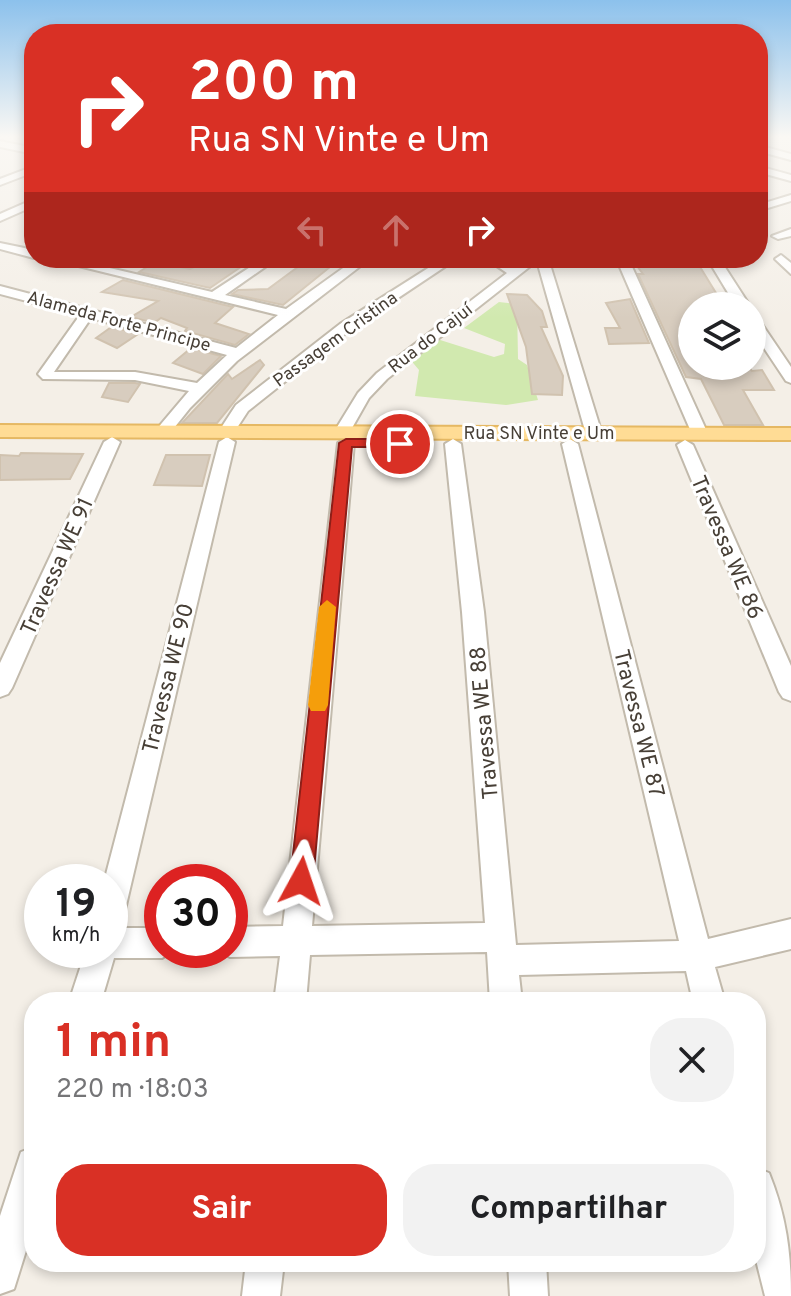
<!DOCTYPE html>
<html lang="pt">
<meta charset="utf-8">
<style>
body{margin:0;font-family:Overpass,sans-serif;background:#f2f2f2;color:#202124;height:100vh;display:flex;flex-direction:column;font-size:30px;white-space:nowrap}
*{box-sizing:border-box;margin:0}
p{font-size:26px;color:#757577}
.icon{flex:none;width:44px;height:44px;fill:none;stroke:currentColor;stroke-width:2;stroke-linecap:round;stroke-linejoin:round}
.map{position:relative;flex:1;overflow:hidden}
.sheet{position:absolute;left:24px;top:992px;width:742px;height:280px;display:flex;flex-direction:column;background:#fff;border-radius:32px;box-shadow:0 4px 12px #0003}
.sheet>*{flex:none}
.top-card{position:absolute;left:24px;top:24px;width:744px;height:244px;border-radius:32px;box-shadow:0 4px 12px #0003;background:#d93025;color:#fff;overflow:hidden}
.buttons{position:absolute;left:678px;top:292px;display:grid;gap:16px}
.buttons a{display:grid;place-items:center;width:88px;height:88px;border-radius:50%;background:#fff;box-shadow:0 4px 12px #0003;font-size:40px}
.speed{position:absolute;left:24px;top:864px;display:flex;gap:16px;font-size:40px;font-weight:700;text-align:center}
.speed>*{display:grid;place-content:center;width:104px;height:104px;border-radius:50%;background:#fff;box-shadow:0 4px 12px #0003;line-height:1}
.speed small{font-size:20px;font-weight:400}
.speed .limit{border:12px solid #d22;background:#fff;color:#111}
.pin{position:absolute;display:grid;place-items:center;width:68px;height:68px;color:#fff;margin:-34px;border:4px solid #fff;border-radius:50%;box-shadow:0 2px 8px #0007}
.me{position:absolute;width:88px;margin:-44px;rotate:5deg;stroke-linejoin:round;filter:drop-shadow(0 0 6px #0008)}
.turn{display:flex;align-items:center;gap:28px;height:168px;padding:0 32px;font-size:36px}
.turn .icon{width:104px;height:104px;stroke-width:2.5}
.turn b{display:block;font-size:56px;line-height:68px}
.lanes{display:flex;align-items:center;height:76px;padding:0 32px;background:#0003;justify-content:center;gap:40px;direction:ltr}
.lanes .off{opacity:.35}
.round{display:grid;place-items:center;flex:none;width:84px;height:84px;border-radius:32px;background:#f2f2f2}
.summary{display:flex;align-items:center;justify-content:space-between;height:136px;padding:0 32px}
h1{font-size:48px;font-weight:700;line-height:60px;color:#d93025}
.cta{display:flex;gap:16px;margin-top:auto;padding:16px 32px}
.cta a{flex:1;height:92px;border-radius:32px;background:#d93025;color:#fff;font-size:32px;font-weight:700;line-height:92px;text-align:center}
.cta a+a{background:#f2f2f2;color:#202124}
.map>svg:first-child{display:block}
</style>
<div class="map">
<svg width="791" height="1296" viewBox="0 0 791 1296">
<rect width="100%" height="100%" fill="#f4efe7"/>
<!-- green -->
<path fill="#d1e9af" d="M499,302L517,304L518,359L527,365L538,400L506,405L415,396L419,370L409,358L437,339L494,357L504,354L505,344L464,328Z"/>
<!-- building -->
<path fill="#d8cdbf" stroke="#d0c2af" stroke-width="2" d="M212,258L245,264L210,288L139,272L155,262L190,269Z
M310,258H341L283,305L232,294L238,290L268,289Z
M631,258H684L686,262H697L724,306L692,305V366H748L752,371L762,370L774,390H743L763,425H724L701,379L686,377L638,274H643Z
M123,280L233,307L215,323L249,334L235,345L185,331L187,328L161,318L154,323L131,317L158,301L102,292Z
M507,294L527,295L542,311L547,327H541L563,376L562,395L532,394L526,347Z
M630,299L649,343L609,344L605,328H620L606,303Z
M110,328H117L138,334L117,348L96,338Z
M191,348L221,356L203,374L173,363Z
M260,360L264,365L217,423H182L228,374L232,379Z
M109,383H135L140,384L128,402L102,397Z
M21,453L83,454L70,479L0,480V455L19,456Z
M166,455H210L202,486L154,485Z"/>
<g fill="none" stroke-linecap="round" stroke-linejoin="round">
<defs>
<path id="minor" d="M0,141L34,148V154L0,147Z
M758,145L791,154V160L758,151Z
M34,166V172L0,185V179Z
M758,166L791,175V181L758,172Z
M791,195V201L758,211V205Z
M34,199V206L0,221V214Z
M791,229V236L778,239L772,236Z
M0,243L34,250V258L0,249Z
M781,255L791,263V274L775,259Z
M46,258H67L212,292L264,258H278L225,295L286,309L357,258H371L237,361L190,408L170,433L164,435L156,430L189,391L135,380L43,379L38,374L80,315L0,294V286L236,348L278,315ZM91,318L227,355L197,383L135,372H54Z
M444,258H458L350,330L248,411L233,434H221L219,431L236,405L340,324Z
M485,258H500L515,267L526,258H548L602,434L600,437L594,439L586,434L537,261L387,379L369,398L348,435H336L334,432L358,393L377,373L507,273Z
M616,258H628L708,434L706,437L700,439L692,434Z
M707,258H719L750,306H736Z
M752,316L757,317L791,367V383L786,381L752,330Z
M112,437L120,442L12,688L8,694L0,697V663L104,442Z
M227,437L235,442L124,914L120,924L110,928H162V950H174L162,958H114L101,1002H69L86,950H110V882H104L219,442Z
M346,438L354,443L312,926L485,923L462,612L445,444L453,439L461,444L484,612L516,945L679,941L562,444L570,439L578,444L708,939L791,919V949L715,967L725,1002H693L686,971L519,975L522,1002H490L487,952L310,955L306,1002H274L280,956L230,957L220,952L219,950H230V927L283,926L338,443Z
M685,440L693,445L791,666V701L783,698L779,692L677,445Z
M34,1147V1225L14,1289L0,1294V1216L21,1152Z
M756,1168L769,1173C786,1215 791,1252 791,1296H765L756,1260Z
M246,1262H284L280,1296H242Z
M508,1262H546L548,1296H510Z"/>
<path id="major" d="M0,425L791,428V440L0,437Z"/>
</defs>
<!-- minor casing -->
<use href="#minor" stroke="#c2baac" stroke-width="4"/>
<!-- major casing -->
<use href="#major" stroke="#e5b863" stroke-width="4"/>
<!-- minor -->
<use href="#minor" fill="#fff" fill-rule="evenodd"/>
<!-- major -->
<use href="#major" fill="#ffdc95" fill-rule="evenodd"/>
</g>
<!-- sky -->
<linearGradient id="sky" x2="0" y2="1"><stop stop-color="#8cc1ec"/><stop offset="0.43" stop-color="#faf8f4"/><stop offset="1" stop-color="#faf8f4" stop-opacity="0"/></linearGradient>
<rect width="791" height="318" fill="url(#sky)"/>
<!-- route -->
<path fill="#d93025" stroke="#8d1f18" stroke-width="2" d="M400,439L404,441V447H352L313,881L309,889L301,892L293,889L290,881L339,443L346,439Z"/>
<!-- slow -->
<path fill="#f59e0b" d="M327,600L336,607L328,705L325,711H311L308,705L319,607Z"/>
<g text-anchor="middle" stroke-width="6" stroke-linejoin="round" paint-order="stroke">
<!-- far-street labels -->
<g font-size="18" fill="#473f36" stroke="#fff">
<text transform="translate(119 321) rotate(15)" y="6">Alameda Forte Principe</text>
<text transform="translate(430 338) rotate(-38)" y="6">Rua do Cajuí</text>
<text transform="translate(335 339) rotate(-36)" y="6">Passagem Cristina</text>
<text x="539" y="439">Rua SN Vinte e Um</text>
</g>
<!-- street labels -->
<g font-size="22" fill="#473f36" stroke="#fff">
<text transform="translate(728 547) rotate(67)" y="8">Travessa WE 86</text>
<text transform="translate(56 566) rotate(-66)" y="8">Travessa WE 91</text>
<text transform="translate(167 678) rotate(-76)" y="8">Travessa WE 90</text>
<text transform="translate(483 723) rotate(-95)" y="8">Travessa WE 88</text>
<text transform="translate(640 723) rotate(76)" y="8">Travessa WE 87</text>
</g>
</g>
</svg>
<div class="buttons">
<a><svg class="icon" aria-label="layers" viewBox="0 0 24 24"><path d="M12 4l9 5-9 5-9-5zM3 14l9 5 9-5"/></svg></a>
</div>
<div class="speed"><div>19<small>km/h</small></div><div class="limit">30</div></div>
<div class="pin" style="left:400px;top:444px;background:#d93025"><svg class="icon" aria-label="arrive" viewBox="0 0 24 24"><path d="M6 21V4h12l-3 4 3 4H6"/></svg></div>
<svg class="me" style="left:301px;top:881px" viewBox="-20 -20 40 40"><path d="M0-17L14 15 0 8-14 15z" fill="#d93025" stroke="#fff" stroke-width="4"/></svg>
<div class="top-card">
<div class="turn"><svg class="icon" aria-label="right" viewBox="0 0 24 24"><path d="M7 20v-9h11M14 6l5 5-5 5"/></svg><div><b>200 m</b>Rua SN Vinte e Um</div></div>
<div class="lanes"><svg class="icon off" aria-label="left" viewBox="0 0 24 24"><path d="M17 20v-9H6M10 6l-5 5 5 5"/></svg><svg class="icon off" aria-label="ahead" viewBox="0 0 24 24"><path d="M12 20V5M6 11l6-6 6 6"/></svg><svg class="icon" aria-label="right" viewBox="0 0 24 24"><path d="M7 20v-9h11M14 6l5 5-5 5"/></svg></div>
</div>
<section class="sheet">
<div class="summary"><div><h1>1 min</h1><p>220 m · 18:03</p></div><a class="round"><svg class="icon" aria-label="close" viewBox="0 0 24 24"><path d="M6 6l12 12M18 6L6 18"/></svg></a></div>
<div class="cta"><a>Sair</a><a>Compartilhar</a></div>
</section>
</div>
